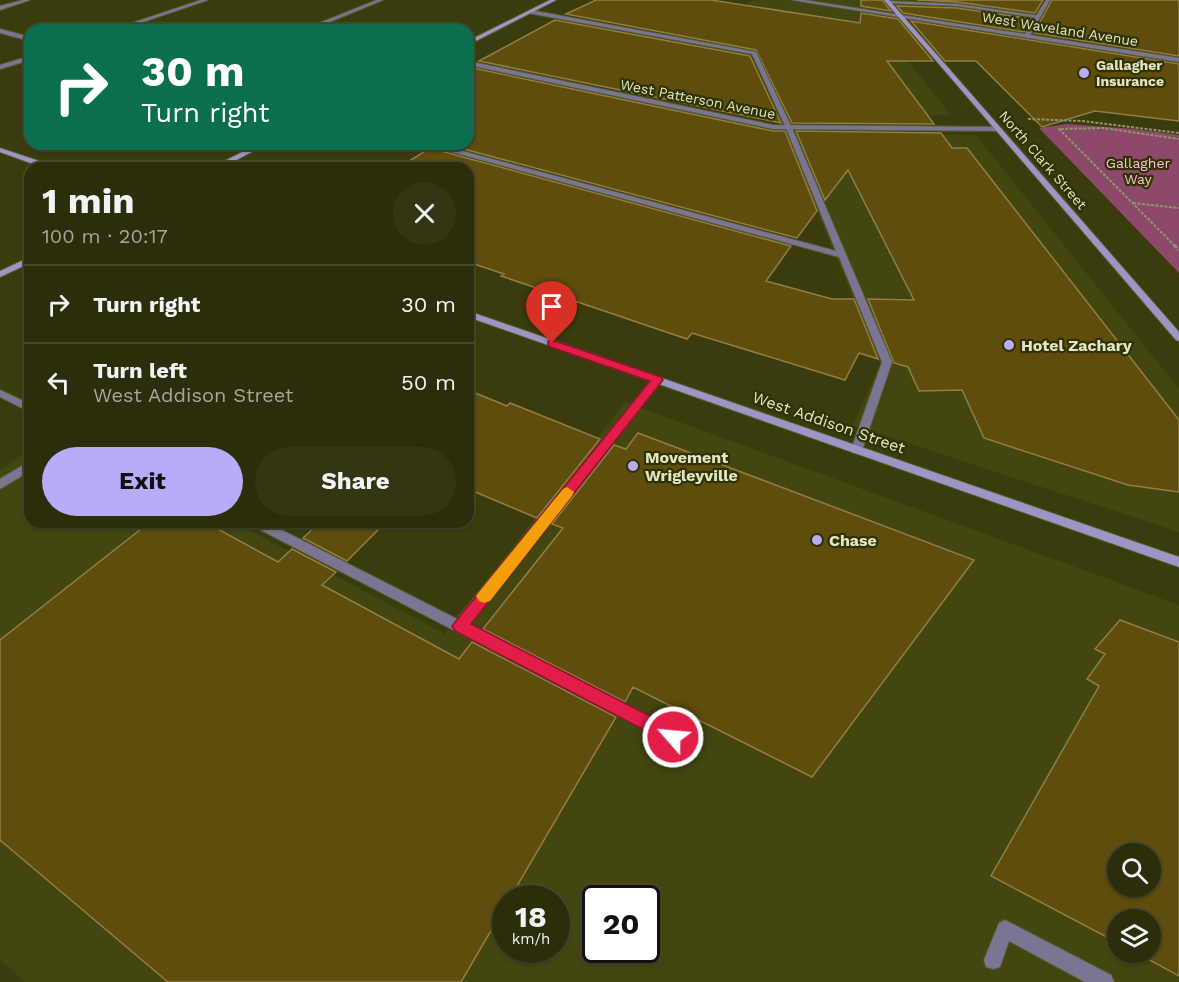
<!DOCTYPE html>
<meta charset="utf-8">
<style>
body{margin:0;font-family:"Work Sans",sans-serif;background:#343513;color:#f1f3f6;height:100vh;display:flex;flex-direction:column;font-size:22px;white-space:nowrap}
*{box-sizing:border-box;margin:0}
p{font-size:20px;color:#a6a89c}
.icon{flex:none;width:33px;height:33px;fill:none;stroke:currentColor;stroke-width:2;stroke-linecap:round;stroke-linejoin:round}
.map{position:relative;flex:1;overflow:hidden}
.side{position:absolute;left:24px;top:162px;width:450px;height:366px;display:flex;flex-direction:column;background:#2c2d0a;border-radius:18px;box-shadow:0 2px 4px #0004,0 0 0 2px #48492b}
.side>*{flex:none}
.guide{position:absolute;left:24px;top:24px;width:450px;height:126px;border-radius:18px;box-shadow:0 2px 4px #0004,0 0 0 2px #48492b;background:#0b6e4f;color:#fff;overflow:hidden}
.fabs{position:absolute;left:1107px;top:843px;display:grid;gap:12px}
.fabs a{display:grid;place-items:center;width:54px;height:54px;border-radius:50%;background:#2c2d0a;box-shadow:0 2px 4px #0004,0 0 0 2px #48492b;font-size:30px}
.speed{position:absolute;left:492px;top:885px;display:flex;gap:12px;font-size:30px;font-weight:700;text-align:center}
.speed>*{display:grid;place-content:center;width:78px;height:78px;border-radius:50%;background:#2c2d0a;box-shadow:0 2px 4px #0004,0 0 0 2px #48492b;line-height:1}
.speed small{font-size:15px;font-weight:400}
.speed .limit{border:3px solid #111;border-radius:9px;background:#fff;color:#111}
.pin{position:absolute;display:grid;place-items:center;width:51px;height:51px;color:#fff;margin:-62px -26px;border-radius:50% 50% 50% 0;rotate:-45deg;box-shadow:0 0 6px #0007}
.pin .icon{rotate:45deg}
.me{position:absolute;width:66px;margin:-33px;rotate:297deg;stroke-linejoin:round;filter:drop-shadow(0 0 4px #0008)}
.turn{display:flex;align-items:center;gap:21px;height:126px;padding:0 18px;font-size:27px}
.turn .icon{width:78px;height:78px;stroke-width:2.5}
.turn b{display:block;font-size:42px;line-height:51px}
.round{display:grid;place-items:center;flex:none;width:63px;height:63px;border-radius:32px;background:#343513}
.overview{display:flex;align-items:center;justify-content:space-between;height:102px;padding:0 18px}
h1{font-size:36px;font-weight:700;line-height:45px}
.action{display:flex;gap:12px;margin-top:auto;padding:12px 18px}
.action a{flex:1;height:69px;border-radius:36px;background:#b8abf7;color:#111;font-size:24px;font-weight:700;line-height:69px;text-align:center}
.action a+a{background:#343513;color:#f1f3f6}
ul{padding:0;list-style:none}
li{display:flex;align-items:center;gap:18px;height:78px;padding:0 18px;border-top:2px solid #48492b}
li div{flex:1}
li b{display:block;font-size:22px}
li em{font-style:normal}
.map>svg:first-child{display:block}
</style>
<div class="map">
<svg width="1179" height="982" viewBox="0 0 1179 982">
<rect width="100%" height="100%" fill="#3a3c0e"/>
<!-- built -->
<path fill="#434610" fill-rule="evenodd" d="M753,0H865L880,26L951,115L787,116L758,51L719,44L737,30L715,26Z
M891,0H1041L1021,31L902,12Z
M785,134L976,135L1179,389V532L853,425L880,364Z
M625,402L1179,605V982H25L0,959V470L30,450V522H234L445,634ZM1118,854H1150V886H1118ZM506,898H556V950H506ZM596,898H646V950H596ZM1118,920H1150V952H1118Z"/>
<!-- green -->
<path fill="#8d4969" d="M1067,124L1135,129L1179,135V273L1039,128Z"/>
<!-- building -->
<path fill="#5f4d0d" stroke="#917e43" stroke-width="1.5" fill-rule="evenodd" d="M596,0H711L860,23L861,13L898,19L933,61H887L934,124L792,123L756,50L566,14Z
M861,0H882L891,11L861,6Z
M917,0H1043L1035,13L957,2Z
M1052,0H1179V56L1034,33Z
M897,6L957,8L1031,19L1024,32L903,13Z
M555,20L750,56L781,123L479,61Z
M911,21L1179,64V121L1095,111L1042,127L976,61H945Z
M468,67L773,131H785L817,211L797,238L445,144H468Z
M796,131L941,133L952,148H967L1179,420V492L1128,485L984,438L962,390L919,391L908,367L894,363L868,299L914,300L848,170L825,200Z
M430,148L791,246L766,281L832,299H854L878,359L859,353L845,380L692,333L687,339L501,276L504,274L468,262V168H398Z
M468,390L507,406L510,403L600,439L537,518L468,489Z
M638,433L974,560L812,777L633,687L625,702L483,629L563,528L552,524L614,445L626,449Z
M150,522H205L278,562L292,549L336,572L322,585L459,659L472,642L616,717L510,898H506V905L461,982H168L0,840V640Z
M320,522H386L347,561L303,538Z
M1120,620L1179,642V976L1135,952H1150V920H1118V943L991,876L1099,686L1087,679L1105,654L1095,649ZM1118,854H1150V886H1118Z"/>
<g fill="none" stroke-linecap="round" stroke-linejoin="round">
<defs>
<path id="lane" d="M23,0H30L0,10V6Z
M377,0H383L310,30H302Z
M888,1L957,4L1041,16L1038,18L957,6L886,3Z
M530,10L756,52L792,128L892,362L861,453H853L851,450L882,362L839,257L426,145L425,144H436L836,251L786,128L752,54L528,13Z
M0,29L30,37V41L0,33Z
M657,377L662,380L661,382L469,625L678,732L681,737L678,742L673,744L251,525L249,522H266L457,619L653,378Z
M0,390L30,404V412L0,397Z
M30,461V471L0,489V479Z
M1005,920L1111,975L1114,982H1085L1009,941L1000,967L993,969L986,967L984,960L999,923Z"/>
<path id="street" d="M201,0H208L119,30H111Z
M792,0H804L1025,34L1046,0H1050L1030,35L1179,58V62Z
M30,56V60L0,69V65Z
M468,61L773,125L999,127L1002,129L999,131L773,129L468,65Z"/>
<path id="secondary" d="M550,0H556L468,45V41Z
M884,0H889L1179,332V341L1176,340Z
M258,144H267L221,168H211Z
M0,148L54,166L55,168H44L0,152Z
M30,257V263L0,277V271Z
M468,311L1179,557V567L468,317Z"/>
</defs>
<!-- lane casing -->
<use href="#lane" stroke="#585a2f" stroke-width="2"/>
<!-- street casing -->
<use href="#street" stroke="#585a2f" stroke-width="2"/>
<!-- secondary casing -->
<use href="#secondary" stroke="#585a2f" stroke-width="2"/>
<!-- path-far1 -->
<path stroke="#92946e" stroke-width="2" stroke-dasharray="3 1.5" stroke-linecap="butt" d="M1028,119L1082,121L1179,133
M1133,203L1179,208
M1175,246L1059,129L1103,128L1179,139"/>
<!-- path -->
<path stroke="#92946e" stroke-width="3" stroke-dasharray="4 2" stroke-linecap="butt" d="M1174,245L1179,250"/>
<!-- lane -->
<use href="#lane" fill="#797592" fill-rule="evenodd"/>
<!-- street -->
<use href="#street" fill="#797592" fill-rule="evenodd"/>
<!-- secondary -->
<use href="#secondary" fill="#9d95c4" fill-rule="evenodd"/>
</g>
<!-- route -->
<path fill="#e11d48" stroke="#92132f" stroke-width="1.5" d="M552,340L661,377L663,380L471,624L679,731L682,737L679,743L673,745L455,631L452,626L650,381L548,346V341Z"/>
<!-- slow -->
<path fill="#f59e0b" d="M567,487L574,492L572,496L490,601L484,603L479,601L476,596L479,592L563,489Z"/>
<!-- markers -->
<g fill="#b8abf7" stroke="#303202" stroke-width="2">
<circle cx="1084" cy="73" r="6"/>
<circle cx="1009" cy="345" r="6"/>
<circle cx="633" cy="466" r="6"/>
<circle cx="817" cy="540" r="6"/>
</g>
<g text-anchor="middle" stroke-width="4.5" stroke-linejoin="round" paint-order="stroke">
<!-- far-street labels -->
<g font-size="14" fill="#e2e5c6" stroke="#303202">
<text transform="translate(1060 29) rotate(9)" y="5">West Waveland Avenue</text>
<text transform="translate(698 99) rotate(11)" y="5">West Patterson Avenue</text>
<text transform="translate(1043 160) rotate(49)" y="5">North Clark Street</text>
</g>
<!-- far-poi labels -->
<g font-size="14" font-weight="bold" fill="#e2e5c6" stroke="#303202" text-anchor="start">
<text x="1096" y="70">Gallagher<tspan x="1096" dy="16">Insurance</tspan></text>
</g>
<!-- far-park labels -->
<g font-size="14" fill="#fdbed9" stroke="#303202">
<text x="1138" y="168">Gallagher<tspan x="1138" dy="16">Way</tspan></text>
</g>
<!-- poi labels -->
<g font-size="16" font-weight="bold" fill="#e2e5c6" stroke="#303202" text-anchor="start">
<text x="1021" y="351">Hotel Zachary</text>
<text x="645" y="463">Movement<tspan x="645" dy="18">Wrigleyville</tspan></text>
<text x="829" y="546">Chase</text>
</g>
<!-- street labels -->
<g font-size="16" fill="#e2e5c6" stroke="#303202">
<text transform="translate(829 422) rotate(19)" y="6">West Addison Street</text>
</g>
</g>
</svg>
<div class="fabs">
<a><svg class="icon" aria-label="search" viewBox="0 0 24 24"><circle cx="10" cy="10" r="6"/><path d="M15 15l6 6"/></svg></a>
<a><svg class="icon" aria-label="layers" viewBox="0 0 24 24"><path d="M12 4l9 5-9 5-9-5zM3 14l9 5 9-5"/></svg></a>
</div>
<div class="speed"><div>18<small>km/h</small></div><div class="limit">20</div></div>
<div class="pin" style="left:552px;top:343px;background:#d93025"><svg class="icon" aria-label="arrive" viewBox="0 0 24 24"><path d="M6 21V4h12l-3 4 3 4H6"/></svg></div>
<svg class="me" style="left:673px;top:737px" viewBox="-20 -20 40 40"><circle r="17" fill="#e11d48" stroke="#fff" stroke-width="3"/><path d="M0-11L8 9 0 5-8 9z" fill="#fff"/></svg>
<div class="guide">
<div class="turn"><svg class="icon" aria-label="right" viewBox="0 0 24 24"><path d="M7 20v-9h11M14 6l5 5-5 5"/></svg><div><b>30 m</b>Turn right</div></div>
</div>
<section class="side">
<div class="overview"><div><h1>1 min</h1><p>100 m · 20:17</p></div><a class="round"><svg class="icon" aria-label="close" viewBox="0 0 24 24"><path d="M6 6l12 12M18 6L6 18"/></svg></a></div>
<ul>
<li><svg class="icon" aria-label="right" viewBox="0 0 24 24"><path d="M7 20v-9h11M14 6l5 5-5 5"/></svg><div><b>Turn right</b></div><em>30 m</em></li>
<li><svg class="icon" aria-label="left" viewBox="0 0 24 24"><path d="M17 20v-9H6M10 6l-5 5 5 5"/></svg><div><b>Turn left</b><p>West Addison Street</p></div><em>50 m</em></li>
</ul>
<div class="action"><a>Exit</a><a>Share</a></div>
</section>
</div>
